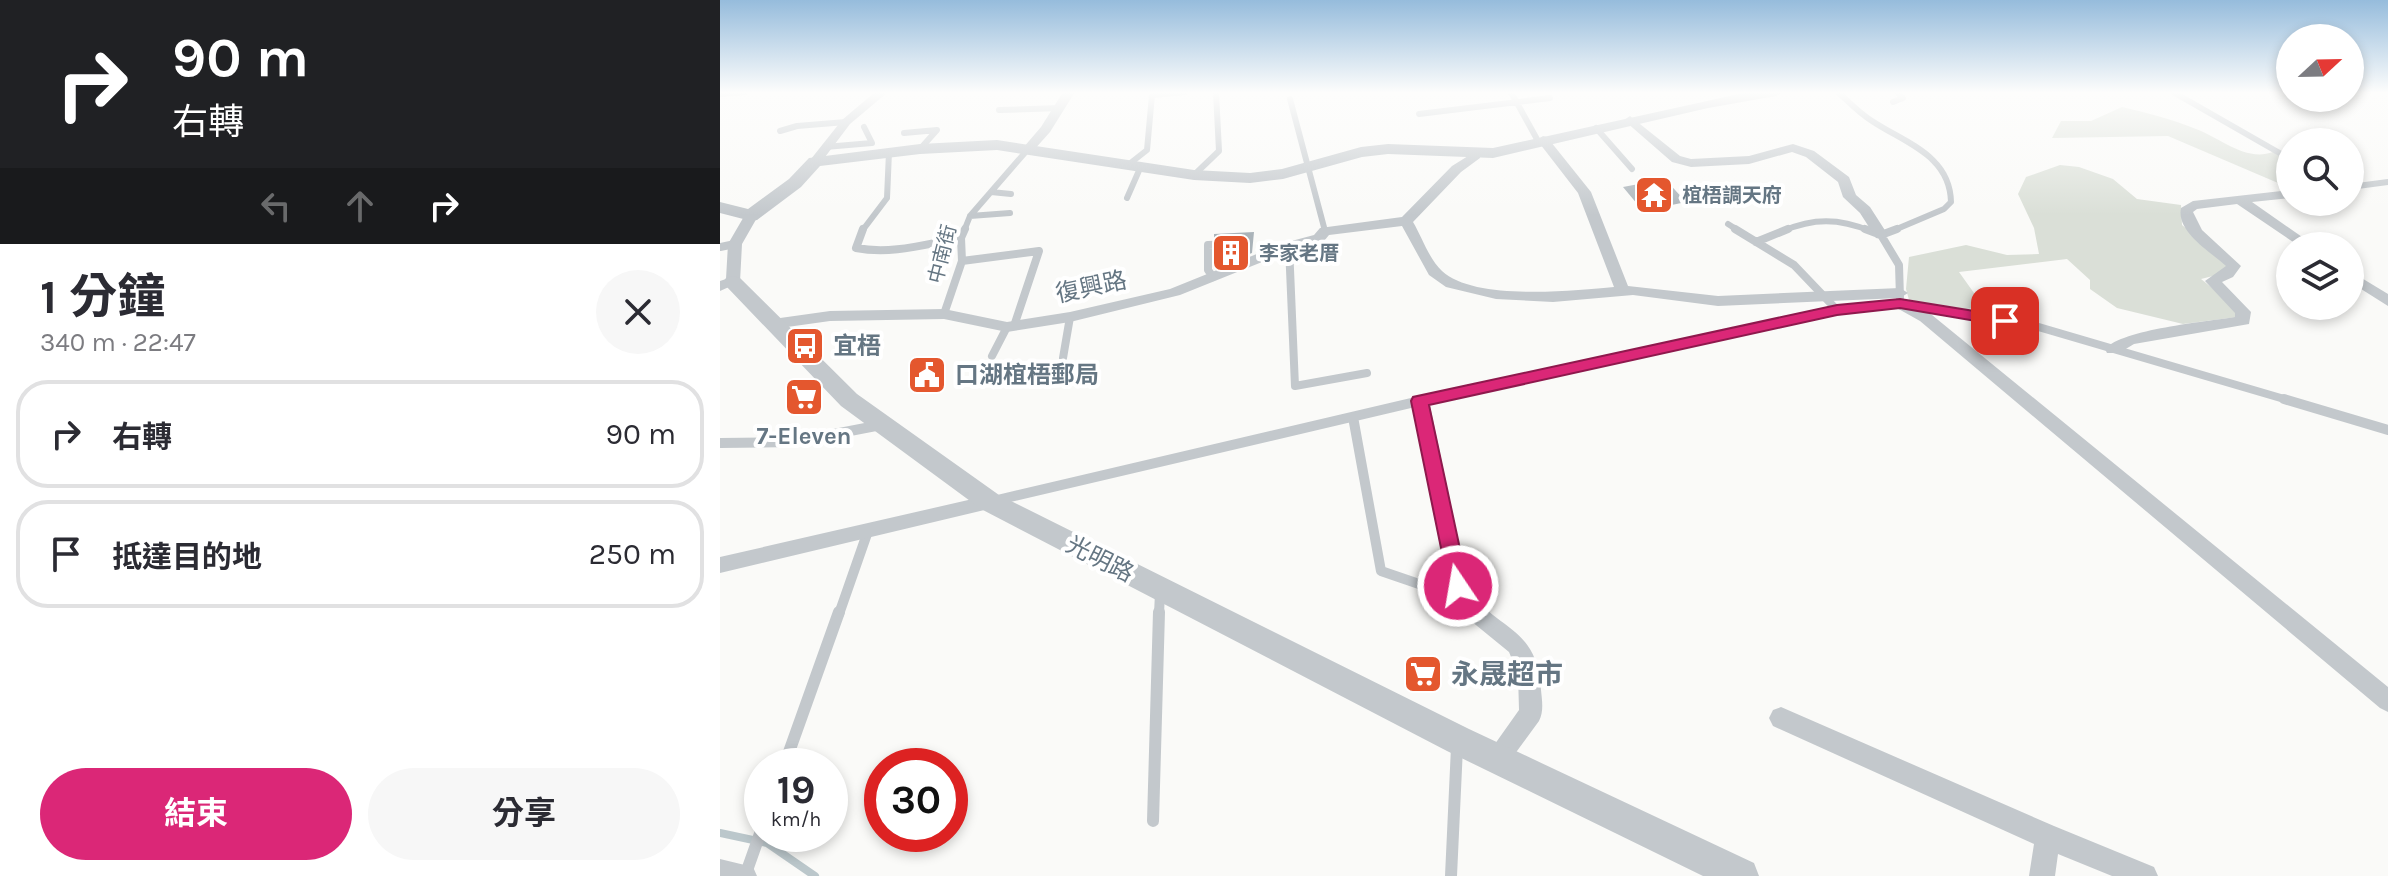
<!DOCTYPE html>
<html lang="zh-TW">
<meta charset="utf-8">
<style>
body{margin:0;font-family:Karla,"Noto Sans TC",sans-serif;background:#f7f7f7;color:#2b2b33;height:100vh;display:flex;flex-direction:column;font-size:30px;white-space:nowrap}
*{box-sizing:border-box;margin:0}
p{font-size:26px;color:#7c7c81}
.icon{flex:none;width:44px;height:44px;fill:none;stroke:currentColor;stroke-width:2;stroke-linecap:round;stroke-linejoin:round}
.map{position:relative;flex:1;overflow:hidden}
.panel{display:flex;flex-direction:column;background:#fff;width:720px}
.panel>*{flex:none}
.banner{background:#202124;color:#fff;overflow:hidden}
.needle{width:52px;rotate:68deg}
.tools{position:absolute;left:1556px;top:24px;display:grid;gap:16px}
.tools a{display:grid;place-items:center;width:88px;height:88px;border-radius:50%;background:#fff;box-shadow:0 4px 12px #0003;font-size:40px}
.speed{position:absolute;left:24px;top:748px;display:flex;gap:16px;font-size:40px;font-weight:700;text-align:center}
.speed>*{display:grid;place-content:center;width:104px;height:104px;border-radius:50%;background:#fff;box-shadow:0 4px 12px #0003;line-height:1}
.speed small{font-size:20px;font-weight:400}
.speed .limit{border:12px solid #d22;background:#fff;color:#111}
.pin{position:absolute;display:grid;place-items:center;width:68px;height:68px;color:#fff;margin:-34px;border-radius:16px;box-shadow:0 4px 12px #0006}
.me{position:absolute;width:88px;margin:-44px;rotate:348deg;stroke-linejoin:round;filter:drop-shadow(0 0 6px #0008)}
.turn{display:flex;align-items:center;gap:28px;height:168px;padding:0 40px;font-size:36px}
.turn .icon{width:104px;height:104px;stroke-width:2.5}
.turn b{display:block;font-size:56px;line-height:68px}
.lanes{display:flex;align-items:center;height:76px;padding:0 40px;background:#0003;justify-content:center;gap:40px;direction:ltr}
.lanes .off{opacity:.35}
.round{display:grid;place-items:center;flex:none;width:84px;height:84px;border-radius:42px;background:#f7f7f7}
.summary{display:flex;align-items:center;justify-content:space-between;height:136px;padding:0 40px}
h1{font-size:48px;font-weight:700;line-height:60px}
.cta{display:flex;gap:16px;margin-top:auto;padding:16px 40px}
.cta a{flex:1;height:92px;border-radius:48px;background:#db2777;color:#fff;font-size:32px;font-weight:700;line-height:92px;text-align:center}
.cta a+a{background:#f7f7f7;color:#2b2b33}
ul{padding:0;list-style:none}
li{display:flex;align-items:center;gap:24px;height:108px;margin:0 16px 12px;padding:0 24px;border:4px solid #e1e1e2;border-radius:32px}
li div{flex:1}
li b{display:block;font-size:30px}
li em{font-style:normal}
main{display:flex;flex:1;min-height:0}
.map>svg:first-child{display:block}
</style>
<main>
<section class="panel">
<div class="banner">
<div class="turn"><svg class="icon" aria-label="right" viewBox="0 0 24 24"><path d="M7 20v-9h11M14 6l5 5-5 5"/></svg><div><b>90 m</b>右轉</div></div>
<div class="lanes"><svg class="icon off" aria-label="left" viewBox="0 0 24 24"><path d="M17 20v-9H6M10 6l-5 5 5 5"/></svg><svg class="icon off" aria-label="ahead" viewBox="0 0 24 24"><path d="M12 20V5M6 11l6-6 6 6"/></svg><svg class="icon" aria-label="right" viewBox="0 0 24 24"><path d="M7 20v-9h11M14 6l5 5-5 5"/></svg></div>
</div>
<div class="summary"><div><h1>1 分鐘</h1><p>340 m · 22:47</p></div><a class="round"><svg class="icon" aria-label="close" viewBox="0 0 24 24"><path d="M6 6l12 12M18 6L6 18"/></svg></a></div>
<ul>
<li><svg class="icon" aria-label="right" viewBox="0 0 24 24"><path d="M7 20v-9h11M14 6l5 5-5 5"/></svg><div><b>右轉</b></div><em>90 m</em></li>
<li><svg class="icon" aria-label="arrive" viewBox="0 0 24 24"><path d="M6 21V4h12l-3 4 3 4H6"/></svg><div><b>抵達目的地</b></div><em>250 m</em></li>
</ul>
<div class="cta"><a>結束</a><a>分享</a></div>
</section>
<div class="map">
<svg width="1668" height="876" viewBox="0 0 1668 876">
<rect width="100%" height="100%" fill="#fafaf8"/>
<!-- green -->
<path fill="#dadfd7" d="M1402,107C1427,113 1452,119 1476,129C1501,138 1525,162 1553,152L1570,163V188L1448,136L1332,138L1341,121H1371Z
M1340,165L1359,167L1393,179L1417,199L1461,205L1462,225L1502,257L1507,265L1505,273L1481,279L1521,311L1517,317L1463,324L1397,308L1370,289V280L1347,259L1239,272L1264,307L1245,309L1189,300L1186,289L1189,257L1246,245L1287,255L1319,254L1314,228L1298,194L1306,177Z"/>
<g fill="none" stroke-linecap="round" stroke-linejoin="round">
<!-- stream -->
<path stroke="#bbc7cb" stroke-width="8" d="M0,833L47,843L95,876"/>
</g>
<!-- building -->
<path fill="#aab3b9" d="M945,179L966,202L923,211L903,187Z
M534,232L532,253L495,267V252L514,250L518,243L511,237L494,238V234Z"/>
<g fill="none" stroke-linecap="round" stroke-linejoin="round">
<!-- service-far3 -->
<path stroke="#c3c8cc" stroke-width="6" d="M791,92L818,141
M1118,92C1129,102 1139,113 1152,121C1185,143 1230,155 1231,202L1224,209L1172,231
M1453,92L1570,159
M0,94L25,92
M570,99L605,231
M1173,102L1183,98L1177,92
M279,110L340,108
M699,114L830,98
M876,128L912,169
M60,131L77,126L126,122
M184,133L217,130L200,149
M105,147L152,143L144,127
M408,165L427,150L432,95L465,92
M474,175L499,151L496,92
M1630,187L1668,182
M271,192L291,194
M407,198L421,166
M250,216L290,213
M1008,224L1019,231
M142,231L167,198L169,152
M244,231L250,216L309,148
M1063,231C1093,218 1119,218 1150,231"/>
<!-- service-far2 -->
<path stroke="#c3c8cc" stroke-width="8" d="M143,229L136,248C172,255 206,244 241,238
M1015,229L1074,265L1117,310
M1145,229L1161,235
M1177,229L1161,235L1179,265L1180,298
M1036,242L1068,229
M569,246L575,386L647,373
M0,247L15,244
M242,261L319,251L294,326
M493,277L488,270V245L511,244
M224,314L242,261L241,238L245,229
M272,356L287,327
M343,358L350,317
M698,401L1117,310L1180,304L1312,325L1571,401"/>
<!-- service-far1 -->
<path stroke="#c3c8cc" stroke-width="10" d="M1564,399L1668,430
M633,417L661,571L699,584L738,586
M0,443L73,442L161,425
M273,501L708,399
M119,614L148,531
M439,614L440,593"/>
<!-- service -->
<path stroke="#c3c8cc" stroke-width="12" d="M64,766L119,612
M433,821L439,612
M25,876L42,828
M731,876L737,747"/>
<!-- minor -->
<path fill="#c3c8cc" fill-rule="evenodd" d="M155,92H168L130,124L99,165H91V159L122,120Z
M343,92H355L330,132L313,151H305L303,148L321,127Z
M910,116L960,156L971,159L1029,156L1073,144L1094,151L1129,177L1136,195L1150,207L1168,235L1161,239L1156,238L1140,213L1123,197L1118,182L1086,157L1072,152L1029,164L971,167L952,162L906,122L904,120Z
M823,136L827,137L871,192L908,286L998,296L1180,288L1188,293L1180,298L998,306L913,295L833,302L776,299L726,287L709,275L682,226L609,235L604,241L574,249L460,295L350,322L287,332L224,319L110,321L53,329L45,324L53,319L110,311L224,309L287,322L350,312L450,289L564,243L594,235L600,228L682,217L732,166L756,151L760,152V158L741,172L693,222C702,237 709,259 722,271C754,301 852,291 894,287L858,193L817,140Z
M1570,190V198L1532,202L1595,246H1579L1517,204L1477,209L1473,212L1482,230L1521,266L1513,277L1502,282L1531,312L1529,324L1414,344L1399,353H1387L1385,349C1403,329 1485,322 1515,317V313L1485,281L1506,266C1491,252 1456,232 1461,208L1473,201Z
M31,212L38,216L22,244L20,282L0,291V281L6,279L8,244L26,213Z
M1630,271L1668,294V306L1630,282Z
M1180,299L1212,315L1668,687V712L1660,708L1200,321L1175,307L1172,304Z
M700,395L709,401L748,586C772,631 817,622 821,690C822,701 824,711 819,721L786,766L777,770L768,766L765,758L799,710L798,674L789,652L740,612L728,586L691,401Z
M270,495L277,497L280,502L277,507L0,573V557Z
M1061,707L1334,826L1434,867L1438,876H1392L1338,854L1335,876H1309L1314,844L1053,726L1049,718L1053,710Z
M0,859L33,867L37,876H0Z"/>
<!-- tertiary -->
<path fill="#c3c8cc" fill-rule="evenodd" d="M1028,92H1063L1056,96L988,108L773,158L668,154L642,157L563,179L530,183L474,180L277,150L200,154L100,166L81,187L37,220L31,221L0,213V202L28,209L69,179L89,158L200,144L277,140L474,170L530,173L562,169L641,147L668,144L773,148Z
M13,276L20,278L137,394L279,495L749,729L1034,863L1039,876H983L727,751L261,509L121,406L6,286L3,282L6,278Z"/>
</g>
<!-- sky -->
<linearGradient id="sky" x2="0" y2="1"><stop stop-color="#96bcdc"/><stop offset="0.43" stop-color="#fdfdfc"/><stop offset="1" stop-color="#fdfdfc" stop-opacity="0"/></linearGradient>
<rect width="1668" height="215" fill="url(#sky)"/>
<!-- route -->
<path fill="#db2777" stroke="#8e194d" stroke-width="2" d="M1180,299L1285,316L1293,321L1285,326L1180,308L1117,315L709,405L748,586L745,592L738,595L730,592L691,401L693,397L1117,305Z"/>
<!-- icons -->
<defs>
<symbol id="temple-square" viewBox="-11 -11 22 22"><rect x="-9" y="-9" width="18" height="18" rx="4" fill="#e4572e" stroke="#fff"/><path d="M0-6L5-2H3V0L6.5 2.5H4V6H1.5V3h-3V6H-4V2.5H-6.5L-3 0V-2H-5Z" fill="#fff"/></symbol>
<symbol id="building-square" viewBox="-11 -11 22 22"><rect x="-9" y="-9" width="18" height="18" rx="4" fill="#e4572e" stroke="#fff"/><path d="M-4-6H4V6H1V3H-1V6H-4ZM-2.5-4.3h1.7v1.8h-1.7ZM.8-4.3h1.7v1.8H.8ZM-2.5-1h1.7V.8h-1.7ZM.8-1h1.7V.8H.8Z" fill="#fff"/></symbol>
<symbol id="bus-square" viewBox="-11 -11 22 22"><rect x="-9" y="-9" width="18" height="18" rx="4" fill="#e4572e" stroke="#fff"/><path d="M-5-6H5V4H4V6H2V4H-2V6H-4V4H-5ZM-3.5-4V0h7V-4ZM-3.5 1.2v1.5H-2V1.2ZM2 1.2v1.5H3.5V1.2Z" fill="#fff"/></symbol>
<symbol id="civic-square" viewBox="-11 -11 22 22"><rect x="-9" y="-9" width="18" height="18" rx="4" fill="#e4572e" stroke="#fff"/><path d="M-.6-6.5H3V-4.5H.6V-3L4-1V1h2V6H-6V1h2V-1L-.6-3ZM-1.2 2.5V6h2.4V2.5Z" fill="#fff"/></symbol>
<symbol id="supermarket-square" viewBox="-11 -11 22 22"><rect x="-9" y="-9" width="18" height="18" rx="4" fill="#e4572e" stroke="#fff"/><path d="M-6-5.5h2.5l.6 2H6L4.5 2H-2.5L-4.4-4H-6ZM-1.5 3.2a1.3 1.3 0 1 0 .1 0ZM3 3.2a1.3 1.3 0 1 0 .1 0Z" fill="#fff"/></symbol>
</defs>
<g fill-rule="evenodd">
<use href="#temple-square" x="912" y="173" width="44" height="44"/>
<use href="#building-square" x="489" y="231" width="44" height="44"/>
<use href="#bus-square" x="63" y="324" width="44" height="44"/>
<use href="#civic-square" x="185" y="353" width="44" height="44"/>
<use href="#supermarket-square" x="62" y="375" width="44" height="44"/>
<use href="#supermarket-square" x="681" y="652" width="44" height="44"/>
</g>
<g text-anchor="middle" stroke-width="8" stroke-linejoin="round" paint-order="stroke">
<!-- far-poi labels -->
<g font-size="20" font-weight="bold" fill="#657683" stroke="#fff" text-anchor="start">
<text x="962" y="202">椬梧調天府</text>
<text x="539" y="260">李家老厝</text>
</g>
<!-- far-street labels -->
<g font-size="20" fill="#657683" stroke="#fff">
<text transform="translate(222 254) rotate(-76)" y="7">中南街</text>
</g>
<!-- street labels -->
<g font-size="24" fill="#657683" stroke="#fff">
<text transform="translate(371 287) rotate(-12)" y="8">復興路</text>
<text transform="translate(380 559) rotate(27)" y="8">光明路</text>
</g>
<!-- poi labels -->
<g font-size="24" font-weight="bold" fill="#657683" stroke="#fff" text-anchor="start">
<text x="113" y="354">宜梧</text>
<text x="235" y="383">口湖椬梧郵局</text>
<text x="84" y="444" text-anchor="middle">7-Eleven</text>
</g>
<!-- near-poi labels -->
<g font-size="28" font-weight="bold" fill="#657683" stroke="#fff" text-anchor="start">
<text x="731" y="684">永晟超市</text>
</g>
</g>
</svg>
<div class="tools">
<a><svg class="needle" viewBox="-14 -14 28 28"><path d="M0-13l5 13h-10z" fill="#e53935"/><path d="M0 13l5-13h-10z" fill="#7c7c81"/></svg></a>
<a><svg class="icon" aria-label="search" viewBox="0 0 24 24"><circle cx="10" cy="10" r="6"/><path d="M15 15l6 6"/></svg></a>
<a><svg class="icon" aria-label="layers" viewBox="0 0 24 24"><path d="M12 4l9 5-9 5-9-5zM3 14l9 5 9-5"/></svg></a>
</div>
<div class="speed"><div>19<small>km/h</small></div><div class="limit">30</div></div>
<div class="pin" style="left:1285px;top:321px;background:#d93025"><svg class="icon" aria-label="arrive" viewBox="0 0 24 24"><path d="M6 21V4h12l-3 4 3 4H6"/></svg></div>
<svg class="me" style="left:738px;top:586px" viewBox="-20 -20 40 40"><circle r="17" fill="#db2777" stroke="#fff" stroke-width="3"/><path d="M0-11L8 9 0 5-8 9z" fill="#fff"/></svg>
</div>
</main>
